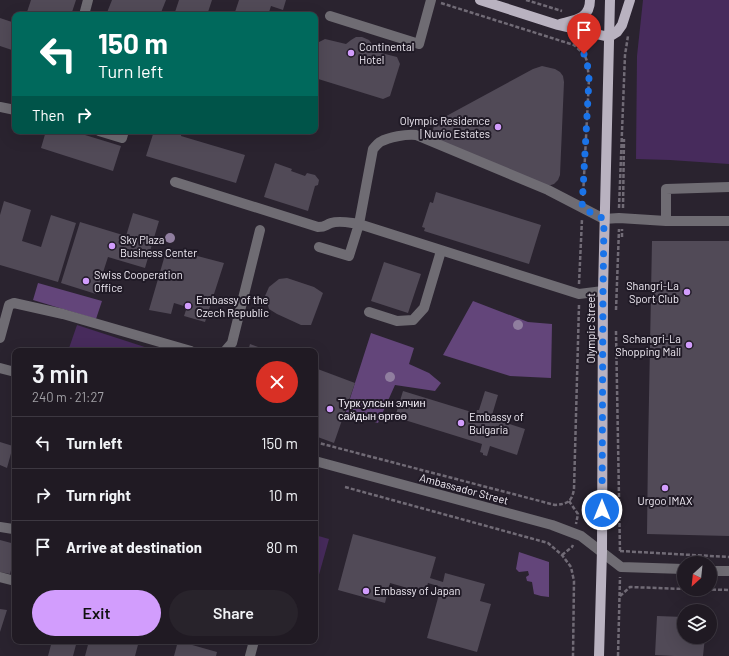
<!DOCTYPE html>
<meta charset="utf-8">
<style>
body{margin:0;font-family:Barlow,sans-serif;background:#28232b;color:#f1f3f6;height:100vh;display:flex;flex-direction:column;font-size:15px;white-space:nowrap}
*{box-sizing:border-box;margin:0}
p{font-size:13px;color:#a2a1a6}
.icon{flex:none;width:22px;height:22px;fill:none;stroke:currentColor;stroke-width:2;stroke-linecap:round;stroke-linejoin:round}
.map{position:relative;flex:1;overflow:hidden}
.sheet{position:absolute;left:12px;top:348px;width:306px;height:296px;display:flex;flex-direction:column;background:#201a23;border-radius:8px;box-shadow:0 4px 16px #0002,0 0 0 1px #3d3841}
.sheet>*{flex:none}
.banner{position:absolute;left:12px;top:12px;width:306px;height:122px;border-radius:8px;box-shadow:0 4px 16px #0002,0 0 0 1px #3d3841;background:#00695c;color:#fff;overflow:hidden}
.needle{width:26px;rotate:207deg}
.fabs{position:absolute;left:677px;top:556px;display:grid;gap:8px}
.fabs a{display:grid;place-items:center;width:40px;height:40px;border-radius:50%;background:#201a23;box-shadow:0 4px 16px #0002,0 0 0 1px #3d3841;font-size:20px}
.pin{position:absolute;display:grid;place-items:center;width:34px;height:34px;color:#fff;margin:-41px -17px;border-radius:50% 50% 50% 0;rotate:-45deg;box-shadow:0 0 4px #0007}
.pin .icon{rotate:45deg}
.me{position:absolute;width:44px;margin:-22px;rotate:0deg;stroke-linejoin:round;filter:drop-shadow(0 0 3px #0008)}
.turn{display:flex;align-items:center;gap:14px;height:84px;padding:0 20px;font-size:18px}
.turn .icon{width:52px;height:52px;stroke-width:2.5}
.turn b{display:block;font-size:28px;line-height:34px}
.then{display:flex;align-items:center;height:38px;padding:0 20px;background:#0003;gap:8px;font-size:15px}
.round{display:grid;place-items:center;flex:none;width:42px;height:42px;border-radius:21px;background:#28232b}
.summary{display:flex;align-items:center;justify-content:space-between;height:68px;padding:0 20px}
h1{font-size:24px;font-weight:600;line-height:30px}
.cta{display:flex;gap:8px;margin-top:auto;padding:8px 20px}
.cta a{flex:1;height:46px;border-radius:24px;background:#d29dfd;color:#111;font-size:16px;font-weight:600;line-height:46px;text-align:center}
.cta a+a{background:#28232b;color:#f1f3f6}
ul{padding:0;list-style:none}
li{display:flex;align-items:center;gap:12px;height:52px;padding:0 20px;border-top:1px solid #3d3841}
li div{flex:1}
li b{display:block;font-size:15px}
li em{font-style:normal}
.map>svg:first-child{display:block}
</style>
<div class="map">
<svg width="729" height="656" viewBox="0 0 729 656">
<rect width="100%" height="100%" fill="#2a232f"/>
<!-- green -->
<path fill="#472b5c" d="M643,0H729V164L670,160L636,159L637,56Z
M77,325L157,351H68Z
M315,535L329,539L315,589Z"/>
<!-- forest -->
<path fill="#63457a" d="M38,283L102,301L96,319L33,300Z
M473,301L528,322L552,324L551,378L510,376L443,355Z
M371,333L414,348L409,364L429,373L441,383L435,391L395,385L378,423L345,414Z
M519,552L549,562V597L541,596L534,594L532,582L527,581L526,577L529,575L528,571L519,572L516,569Z"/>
<!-- building -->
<path fill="#514a57" d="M31,0H76L71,15H26Z
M112,0H166L160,15H106Z
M179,0H212L207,15H174Z
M239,0H286L283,10L271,6L268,15H234Z
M0,18L15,23V51L0,46Z
M356,37H362L369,40L373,45V51L397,57L400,64L390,96L383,99L315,78V56L319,42L325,39L346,44L351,40Z
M542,66L555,69L560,72L563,76L564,82L560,175L558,180L554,184L548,186L438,141L434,135L433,130L434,125L439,120L533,69Z
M46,131H72L121,146L113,171L41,148Z
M154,131H182L181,136L245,155L236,183L146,156Z
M275,163L292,169L291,171L305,176L307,173L315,175L319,180L318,185L315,186L308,211L264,197Z
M436,192L541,225L529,264L424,231L425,228L422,227L430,202L433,203Z
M4,201L31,210L22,241L41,247L51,215L76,223L58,282L0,265V215Z
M133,213L159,221L145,268L108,257L96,294L61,283L80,222L126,236Z
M652,241H729V536L647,534L648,450Z
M167,248L224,263L205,322L184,316L187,307L174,303L171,314L149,310Z
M384,262L421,274L408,313L371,301Z
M287,278L314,287L323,293L311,325H301L277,314L269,309L265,296L269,287L279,279Z
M250,344L269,351H248Z
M315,368L355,383L334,443L315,436Z
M403,391L478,414L476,413L477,410H479L485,391L498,395L492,415L489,414L488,417L525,429L517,455L490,446L487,456L483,455V453L480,452L482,444L395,417Z
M0,442L13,446L7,468L0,465Z
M353,534L436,557L430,578L443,582L445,573L485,584L480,601L491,604L477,652L427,638L441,587L428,583L425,593L390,583L385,603L338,590Z
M0,540L15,544V554L10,574L0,572Z
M0,609L7,610L0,632Z
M657,616L684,617V637H705L703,656H674L655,655Z
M52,641H77L73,656H48Z
M89,641H139L135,656H85Z
M178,641L217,652L216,656H174Z"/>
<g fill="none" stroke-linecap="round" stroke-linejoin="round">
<!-- path -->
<path stroke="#716b76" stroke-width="2.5" stroke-dasharray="4 2" stroke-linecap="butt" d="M526,0L562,11
M441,3L574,45L584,54L587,61L589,79L583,196
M619,208L625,55L628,36
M623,208L624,139
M622,237V229
M579,284L582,219
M616,310L619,229
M616,331L620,552
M315,442L555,505C567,504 572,502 574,489L579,305
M345,487L548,543L562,555L571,567L574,581L573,656
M569,501L578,514L576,524
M620,551L729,557
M562,555L572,547L573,545
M694,589L729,590
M620,596L630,587L684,589
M618,656L620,577"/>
<!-- minor -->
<path stroke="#6f6c73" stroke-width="10" d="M84,15L88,0
M330,16L419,44L431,0
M0,107L15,110
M99,131L122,138L124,131
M175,182L318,227C326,227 325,225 331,223C340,220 350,223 359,224L349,256L319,247
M666,221V189L729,187
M603,291L579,294L359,224L373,149C375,147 377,144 380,142C389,137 406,134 416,135L548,190L604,219L619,218L666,221H729
M369,312L397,321L413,320L424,308L441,251
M0,338L9,305L14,303L63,314L191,351
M225,351L232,343L260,230
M0,368L15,372
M315,461L552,525L581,536L621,567L684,569
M0,527L13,529
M710,571H729
M0,577L15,581
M250,656L254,641"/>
<!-- major -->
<path stroke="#b9b2c0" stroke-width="10" d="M480,0L558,25L609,37
M560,24C575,20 590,19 590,0
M609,37L617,32L622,25L630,0
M599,656L602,551L603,291L610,0"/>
</g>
<!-- trees -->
<g fill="#907e9f">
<circle cx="170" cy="238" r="5"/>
<circle cx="518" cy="325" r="5"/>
<circle cx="390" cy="377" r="5"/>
</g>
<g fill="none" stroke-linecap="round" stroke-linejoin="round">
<!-- route -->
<path stroke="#1a73e8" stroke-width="7" stroke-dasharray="0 12.6" d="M584,54L587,61L589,79L582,208L604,219L603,292L602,510"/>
</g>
<!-- markers -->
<g fill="#d29dfd" stroke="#201a26" stroke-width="1.5">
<circle cx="351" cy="53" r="4"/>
<circle cx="498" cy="127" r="4"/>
<circle cx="112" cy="246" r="4"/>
<circle cx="86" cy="281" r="4"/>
<circle cx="687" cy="292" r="4"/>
<circle cx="188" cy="306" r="4"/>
<circle cx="689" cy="345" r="4"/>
<circle cx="330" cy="409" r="4"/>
<circle cx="461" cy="423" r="4"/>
<circle cx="665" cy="488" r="4"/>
<circle cx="366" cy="591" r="4"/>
</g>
<g text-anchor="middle" stroke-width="4" stroke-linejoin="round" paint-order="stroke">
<!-- poi labels -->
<g font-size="11" fill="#f2edf6" stroke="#201a26" text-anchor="start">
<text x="359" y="51">Continental<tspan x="359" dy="13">Hotel</tspan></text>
<text x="490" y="125" text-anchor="end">Olympic Residence<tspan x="490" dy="13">| Nuvio Estates</tspan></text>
<text x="120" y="244">Sky Plaza<tspan x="120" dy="13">Business Center</tspan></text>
<text x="94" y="279">Swiss Cooperation<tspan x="94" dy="13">Office</tspan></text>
<text x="679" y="290" text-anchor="end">Shangri-La<tspan x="679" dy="13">Sport Club</tspan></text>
<text x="196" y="304">Embassy of the<tspan x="196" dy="13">Czech Republic</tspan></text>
<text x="681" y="343" text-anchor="end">Schangri-La<tspan x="681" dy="13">Shopping Mall</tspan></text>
<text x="338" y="407">Турк улсын элчин<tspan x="338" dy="13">сайдын өргөө</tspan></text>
<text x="469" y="421">Embassy of<tspan x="469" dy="13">Bulgaria</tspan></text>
<text x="665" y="505" text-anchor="middle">Urgoo IMAX</text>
<text x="374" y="595">Embassy of Japan</text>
</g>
<!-- street labels -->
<g font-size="11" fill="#f2edf6" stroke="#201a26">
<text transform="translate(591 328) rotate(-90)" y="4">Olympic Street</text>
<text transform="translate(464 489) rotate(15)" y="4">Ambassador Street</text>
</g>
</g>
</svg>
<div class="fabs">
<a><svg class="needle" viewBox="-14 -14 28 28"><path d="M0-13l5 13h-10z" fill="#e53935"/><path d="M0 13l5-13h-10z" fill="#a2a1a6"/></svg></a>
<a><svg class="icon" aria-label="layers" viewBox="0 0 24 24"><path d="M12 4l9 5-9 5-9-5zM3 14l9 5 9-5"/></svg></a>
</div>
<div class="pin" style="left:584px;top:54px;background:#d93025"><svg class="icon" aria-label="arrive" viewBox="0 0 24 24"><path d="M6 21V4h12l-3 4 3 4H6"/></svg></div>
<svg class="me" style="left:602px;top:510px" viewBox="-20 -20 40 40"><circle r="17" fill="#1a73e8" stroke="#fff" stroke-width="3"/><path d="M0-11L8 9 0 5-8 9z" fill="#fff"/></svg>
<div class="banner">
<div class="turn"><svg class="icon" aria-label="left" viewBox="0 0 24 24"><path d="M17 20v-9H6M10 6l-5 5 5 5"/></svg><div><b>150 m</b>Turn left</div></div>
<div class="then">Then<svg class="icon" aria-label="right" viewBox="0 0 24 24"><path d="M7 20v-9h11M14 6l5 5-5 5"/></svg></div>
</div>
<section class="sheet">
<div class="summary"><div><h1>3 min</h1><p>240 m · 21:27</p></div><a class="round" style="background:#d93025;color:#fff"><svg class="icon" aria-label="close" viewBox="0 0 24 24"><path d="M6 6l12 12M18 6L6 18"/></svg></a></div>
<ul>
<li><svg class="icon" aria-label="left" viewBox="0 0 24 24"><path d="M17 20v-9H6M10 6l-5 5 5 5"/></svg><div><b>Turn left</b></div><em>150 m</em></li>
<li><svg class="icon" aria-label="right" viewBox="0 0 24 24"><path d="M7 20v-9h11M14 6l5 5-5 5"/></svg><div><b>Turn right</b></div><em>10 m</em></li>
<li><svg class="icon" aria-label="arrive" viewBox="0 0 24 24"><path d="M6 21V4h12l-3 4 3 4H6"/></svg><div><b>Arrive at destination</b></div><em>80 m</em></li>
</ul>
<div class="cta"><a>Exit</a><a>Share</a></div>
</section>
</div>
